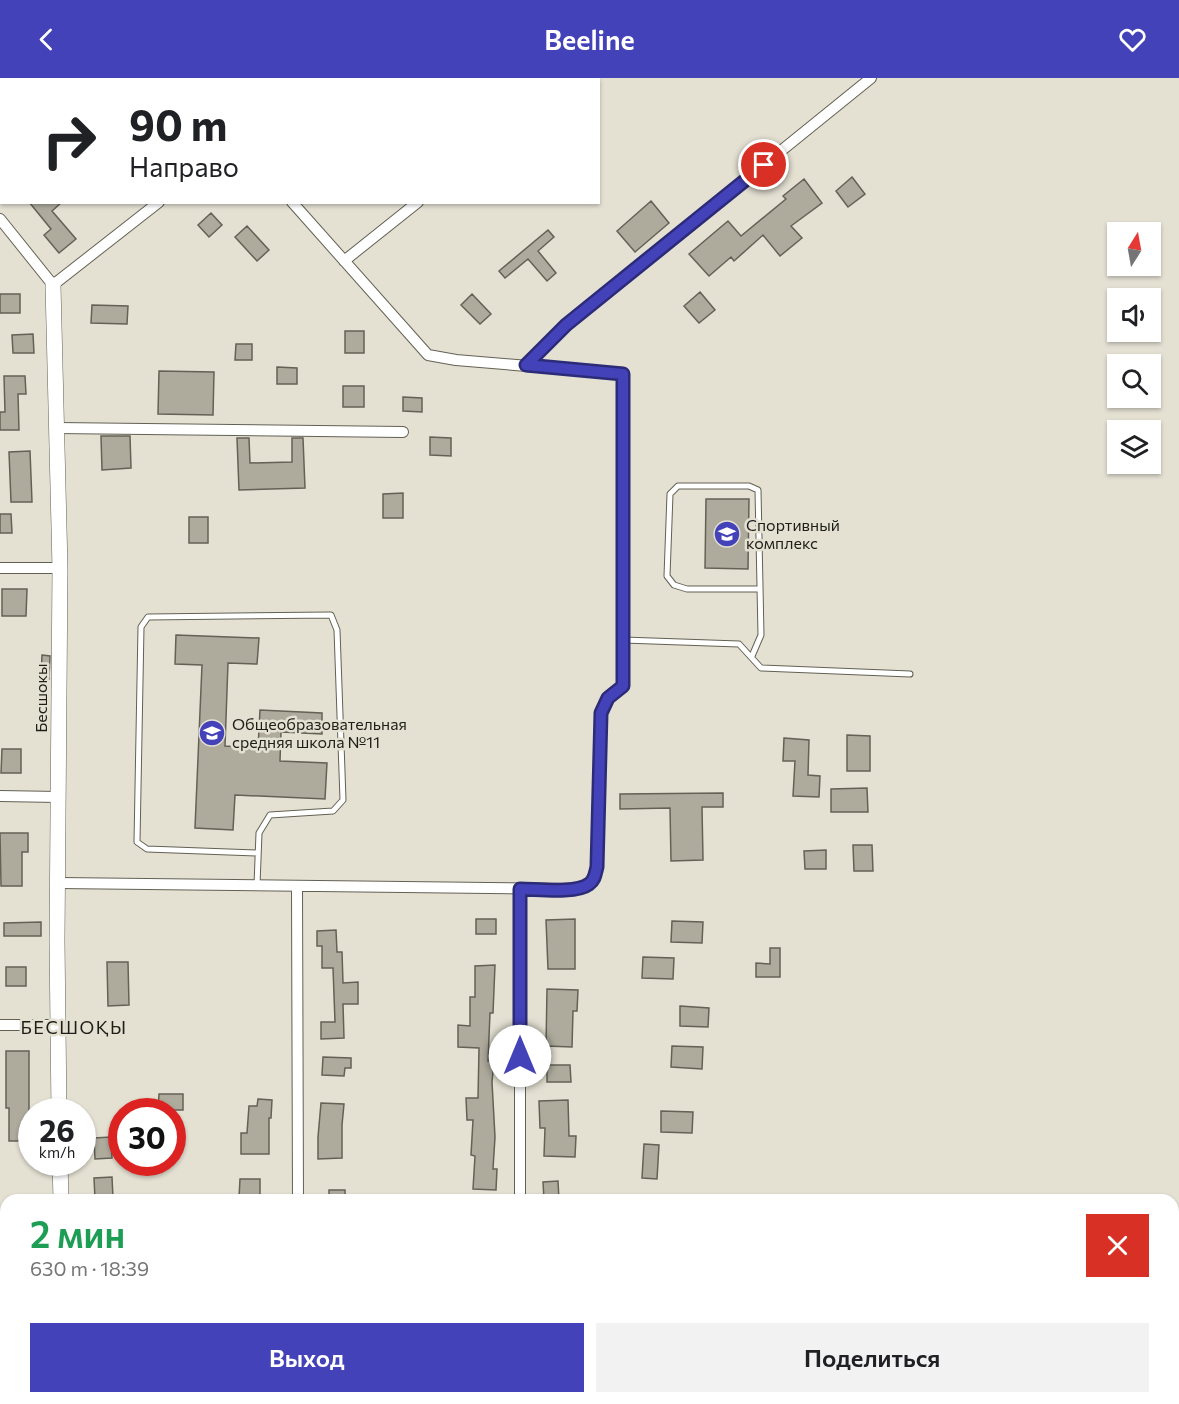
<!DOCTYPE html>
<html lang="ru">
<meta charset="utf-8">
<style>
body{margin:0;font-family:Commissioner,sans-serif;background:#f2f2f2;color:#202124;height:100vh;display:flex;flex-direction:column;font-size:22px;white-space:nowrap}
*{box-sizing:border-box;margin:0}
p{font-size:20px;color:#757577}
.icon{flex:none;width:33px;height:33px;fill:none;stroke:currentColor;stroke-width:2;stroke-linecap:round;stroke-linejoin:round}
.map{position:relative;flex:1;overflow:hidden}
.sheet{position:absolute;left:0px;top:1116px;width:1179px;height:210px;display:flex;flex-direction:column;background:#fff;border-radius:18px 18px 0 0;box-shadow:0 2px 4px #0004}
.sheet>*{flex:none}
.guide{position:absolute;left:0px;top:0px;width:600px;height:126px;box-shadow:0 2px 4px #0004;background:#fff;color:#202124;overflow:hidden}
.needle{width:39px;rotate:11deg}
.controls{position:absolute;left:1107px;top:144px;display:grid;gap:12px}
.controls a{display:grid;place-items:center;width:54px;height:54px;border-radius:0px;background:#fff;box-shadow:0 2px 4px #0004;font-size:30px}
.speed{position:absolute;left:18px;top:1020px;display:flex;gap:12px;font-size:30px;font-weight:700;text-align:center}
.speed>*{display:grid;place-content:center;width:78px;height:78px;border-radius:50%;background:#fff;box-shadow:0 2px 4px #0004;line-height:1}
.speed small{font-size:15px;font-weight:400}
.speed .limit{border:9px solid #d22;background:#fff;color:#111}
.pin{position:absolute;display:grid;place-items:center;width:51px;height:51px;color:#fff;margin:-26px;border:3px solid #fff;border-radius:50%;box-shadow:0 2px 6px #0007}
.me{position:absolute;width:66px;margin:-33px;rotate:0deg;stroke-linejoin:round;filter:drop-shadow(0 0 4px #0008)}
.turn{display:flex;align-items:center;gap:21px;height:126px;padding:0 30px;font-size:27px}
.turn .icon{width:78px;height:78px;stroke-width:2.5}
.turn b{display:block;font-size:42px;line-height:51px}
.round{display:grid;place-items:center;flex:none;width:63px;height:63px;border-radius:0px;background:#f2f2f2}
.head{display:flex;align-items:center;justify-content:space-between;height:102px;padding:0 30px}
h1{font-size:36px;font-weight:600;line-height:45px;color:#1e9e55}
.action{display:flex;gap:12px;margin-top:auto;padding:12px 30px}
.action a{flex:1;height:69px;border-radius:0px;background:#4442b8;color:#fff;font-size:24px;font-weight:600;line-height:69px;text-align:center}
.action a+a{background:#f2f2f2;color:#202124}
header{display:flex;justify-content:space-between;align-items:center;height:78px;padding:0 30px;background:#4442b8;color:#fff;font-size:27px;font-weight:600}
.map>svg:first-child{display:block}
</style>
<header><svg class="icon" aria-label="back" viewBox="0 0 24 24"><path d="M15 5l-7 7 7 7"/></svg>Beeline<svg class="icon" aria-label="heart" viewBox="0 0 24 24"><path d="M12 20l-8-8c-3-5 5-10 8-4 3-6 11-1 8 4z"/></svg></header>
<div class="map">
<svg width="1179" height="1326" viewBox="0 0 1179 1326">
<rect width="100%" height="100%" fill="#e4e1d3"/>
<!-- building -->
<path fill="#aeab9d" stroke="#646155" stroke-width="1.5" d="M852,99L865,116L848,129L836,113Z
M804,101L822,125L791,148L802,160L780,178L763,157L734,183L731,179L709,198L689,176L728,143L741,158L786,121L783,118Z
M651,123L669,145L635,174L617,153Z
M29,124H62L52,133L76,161L59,175L44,157L51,151Z
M211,135L222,147L209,159L198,147Z
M247,148L269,172L257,183L235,159Z
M548,152L554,159L538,173L556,195L547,203L528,181L505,200L499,193Z
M700,214L715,232L699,245L684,228Z
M0,216H20V235H0Z
M472,216L491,236L480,246L461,227Z
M92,227L128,228L127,246L91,245Z
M345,253H364V275H345Z
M33,256L34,275H13L12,257Z
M236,266H252V282H235Z
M277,289L297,290V306H277Z
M159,293L214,294L213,337L158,336Z
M4,298H25L26,316H18L19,352H0V334H5Z
M343,308H364V329H343Z
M403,319L422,320V334L403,333Z
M101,358H130L131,390L102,392Z
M430,359L451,360V378L430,377Z
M237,360H249L250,385L292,384V360H303L305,410L239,412Z
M30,373L32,424H11L9,374Z
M403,415V440H383V416Z
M706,421H749L748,491L705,490Z
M0,436H11L12,455H0Z
M189,439H208V465H189Z
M2,511H27L26,538H2Z
M176,557L259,560L257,586L228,585L225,668L258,670L260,632L322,635V656L281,654L280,683L327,685L325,721L235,717L233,752L195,750L202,587L175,586Z
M42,577L50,578L49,601L41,600Z
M847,657L870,658V693H847Z
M784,660L809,662L808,697L820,698L819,719L793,718L795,683H783Z
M2,671H21V695H1Z
M867,710L868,734H831V711Z
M723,715V729H702L703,782L671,783L670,730L620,731V716Z
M0,755H28V774H22V808H1Z
M853,767H872L873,793H854Z
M826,772V791H805L804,773Z
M476,841H496V856H476Z
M575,841V891H548L546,842Z
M672,843L703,844L702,865L671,864Z
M41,844V858H4V845Z
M336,852L337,874H342L343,905L358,904V926H343L344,960L321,961V944H335L333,890H322V868H317V853Z
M770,870H780V899H756V885L770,886Z
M643,879L674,880L673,901L642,900Z
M107,884H128L129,927L108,928Z
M495,887L493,935H490L488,983H494L492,1004L495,1059L493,1091H497L496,1112L473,1111L475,1078L471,1077L473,1042H467L466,1020H478L479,970L458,969V947L470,948V919H475V888Z
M6,889H26V908H6Z
M547,911L578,912L577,933H573L572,969L546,968Z
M680,928L709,930L708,949L680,948Z
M672,968L703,969L702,991L671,989Z
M6,973H29V1043H32V1063H9V1030H6Z
M323,979L351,980V990H345L344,998L322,997Z
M547,987H570L571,1004H547Z
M159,1016H183V1032H158Z
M258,1021L272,1022L271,1040H269V1076H241V1055H247L249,1028H257Z
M568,1022L569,1058H576L575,1079L544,1078L545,1050H540L539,1023Z
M321,1025L344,1026L342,1047V1080L318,1081V1059Z
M661,1033L693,1034L692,1055L661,1054Z
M111,1059L112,1080L95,1081L94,1060Z
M644,1066L659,1067L657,1101L642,1100Z
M112,1099L113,1120L95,1121L94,1100Z
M240,1101H260V1121L239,1120Z
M558,1103L559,1122H544L543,1104Z
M329,1112H345V1122H329Z"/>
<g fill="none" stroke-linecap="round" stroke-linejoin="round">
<defs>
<path id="lane" d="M623,562L739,566L761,590L910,596
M752,578L761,557L758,412L749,408H678L670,416L667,498L674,507L687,511H759
M257,807L259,755L270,737L333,733L343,722L337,552L331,537L148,539L141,549L137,764L147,771L258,775"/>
<path id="street" d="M187,0L189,2
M316,2L318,0
M571,2L572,0
M0,141L53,207L159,124
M344,183L418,124
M526,287L566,247L871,0
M56,350L403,354
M0,490H60
M0,718L58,719
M59,805L574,811C589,808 594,804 597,789L601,635L608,620L623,608V296L456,282L428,277L292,124
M297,808L298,1122
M520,811V1122
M0,947H57
M299,1320V1326
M521,1320V1326
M733,1320L738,1326
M696,1326L704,1320"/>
<path id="secondary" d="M53,207L60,490L57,863L59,1034
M60,1084L61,1122
M65,1320V1326"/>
</defs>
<!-- lane casing -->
<use href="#lane" stroke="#636154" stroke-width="7"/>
<!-- street casing -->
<use href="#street" stroke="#636154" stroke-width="12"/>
<!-- secondary casing -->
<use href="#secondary" stroke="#636154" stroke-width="16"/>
<!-- lane -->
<use href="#lane" stroke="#fff" stroke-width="5"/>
<!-- street -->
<use href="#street" stroke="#fff" stroke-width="10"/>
<!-- secondary -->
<use href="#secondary" stroke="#fff" stroke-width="15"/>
</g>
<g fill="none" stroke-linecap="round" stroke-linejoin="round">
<defs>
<path id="route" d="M520,978V811C537,811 576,816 589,806C595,802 595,796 597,789L601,635L608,620L623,608V296L526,287L566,247L764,87"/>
</defs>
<!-- route casing -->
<use href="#route" stroke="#2c2b78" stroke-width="15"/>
<!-- route -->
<use href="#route" stroke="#4442b8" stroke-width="10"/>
</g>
<!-- icons -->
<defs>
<symbol id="school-disc" viewBox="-11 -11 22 22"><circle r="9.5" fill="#4442b8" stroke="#e4e1d3"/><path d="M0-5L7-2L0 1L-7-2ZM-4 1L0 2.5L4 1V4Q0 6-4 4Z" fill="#fff"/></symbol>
</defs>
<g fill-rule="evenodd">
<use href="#school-disc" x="712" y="441" width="30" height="30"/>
<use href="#school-disc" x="197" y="640" width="30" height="30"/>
</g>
<g text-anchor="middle" stroke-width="5" stroke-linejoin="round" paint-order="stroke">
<!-- poi labels -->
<g font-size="16" fill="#1e1d17" stroke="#e4e1d3" text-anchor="start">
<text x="746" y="453">Спортивный<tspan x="746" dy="18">комплекс</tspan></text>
<text x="232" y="652">Общеобразовательная<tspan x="232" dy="18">средняя школа №11</tspan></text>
</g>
<!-- street labels -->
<g font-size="16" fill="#1e1d17" stroke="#e4e1d3">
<text transform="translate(41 620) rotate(-90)" y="6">Бесшокы</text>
</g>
<!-- neighbourhood labels -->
<g font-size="18" letter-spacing="1.5" fill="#1e1d17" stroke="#e4e1d3">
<text x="74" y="956">БЕСШОҚЫ</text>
</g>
</g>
</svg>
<div class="controls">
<a><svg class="needle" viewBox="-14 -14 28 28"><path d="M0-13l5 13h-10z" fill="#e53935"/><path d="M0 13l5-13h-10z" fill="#757577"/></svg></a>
<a><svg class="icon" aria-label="sound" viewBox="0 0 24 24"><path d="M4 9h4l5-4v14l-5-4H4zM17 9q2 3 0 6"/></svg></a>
<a><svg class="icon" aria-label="search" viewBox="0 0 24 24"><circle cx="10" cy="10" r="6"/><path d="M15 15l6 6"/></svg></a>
<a><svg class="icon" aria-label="layers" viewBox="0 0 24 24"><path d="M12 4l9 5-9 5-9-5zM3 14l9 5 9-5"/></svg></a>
</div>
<div class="speed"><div>26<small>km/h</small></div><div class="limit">30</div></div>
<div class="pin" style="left:764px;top:87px;background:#d93025"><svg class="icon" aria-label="arrive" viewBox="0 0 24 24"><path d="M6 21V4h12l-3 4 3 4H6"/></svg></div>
<svg class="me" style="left:520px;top:978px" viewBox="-20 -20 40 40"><circle r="19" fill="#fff"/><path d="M0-13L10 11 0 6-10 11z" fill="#4442b8"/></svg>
<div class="guide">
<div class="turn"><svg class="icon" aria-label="right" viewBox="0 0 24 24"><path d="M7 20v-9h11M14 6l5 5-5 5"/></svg><div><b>90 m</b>Направо</div></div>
</div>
<section class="sheet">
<div class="head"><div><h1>2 мин</h1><p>630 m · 18:39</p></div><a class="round" style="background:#d93025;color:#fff"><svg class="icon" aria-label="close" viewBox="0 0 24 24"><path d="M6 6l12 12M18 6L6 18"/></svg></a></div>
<div class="action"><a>Выход</a><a>Поделиться</a></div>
</section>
</div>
